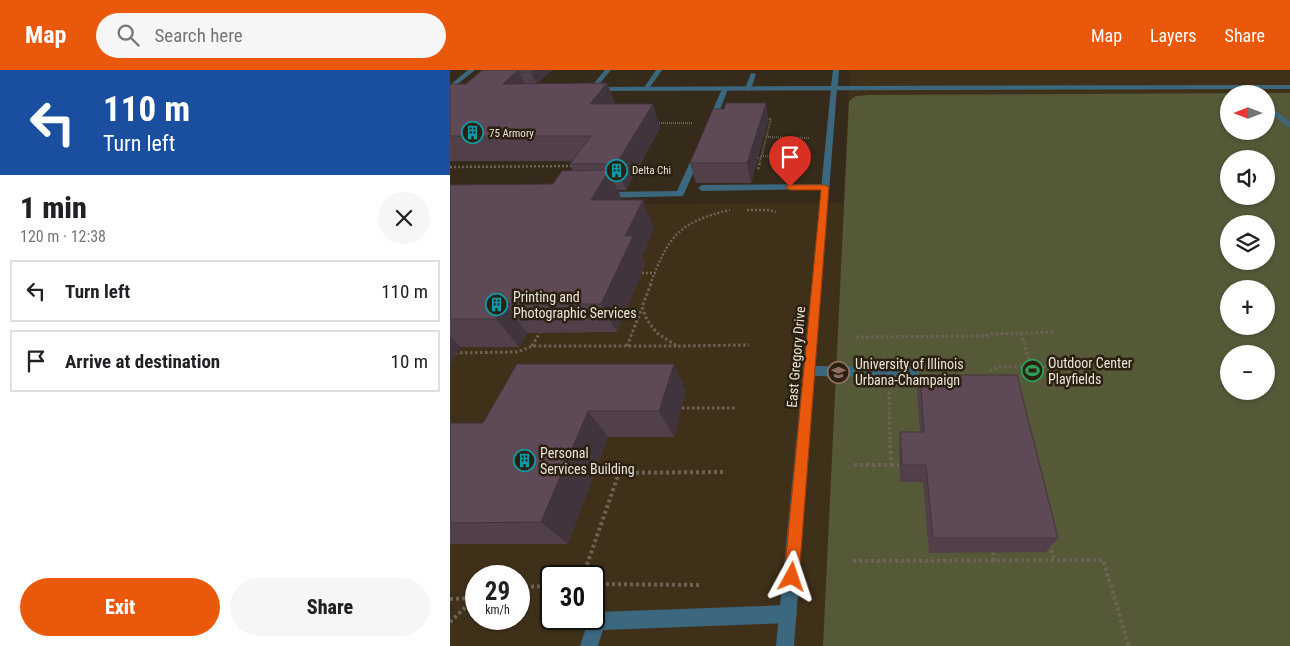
<!DOCTYPE html>
<meta charset="utf-8">
<style>
body{margin:0;font-family:"Roboto Condensed",sans-serif;background:#f6f6f6;color:#202124;height:100vh;display:flex;flex-direction:column;font-size:19px;white-space:nowrap}
*{box-sizing:border-box;margin:0}
p{font-size:16px;color:#757577}
.icon{flex:none;width:28px;height:28px;fill:none;stroke:currentColor;stroke-width:2;stroke-linecap:round;stroke-linejoin:round}
.map{position:relative;flex:1;overflow:hidden}
.drawer{display:flex;flex-direction:column;background:#fff;width:450px}
.drawer>*{flex:none}
.guide{background:#1a4fa0;color:#fff;overflow:hidden}
.needle{width:32px;rotate:270deg}
.fabs{position:absolute;left:770px;top:15px;display:grid;gap:10px}
.fabs a{display:grid;place-items:center;width:55px;height:55px;border-radius:50%;background:#fff;box-shadow:0 1px 4px #0004;font-size:25px}
.speed{position:absolute;left:15px;top:495px;display:flex;gap:10px;font-size:25px;font-weight:700;text-align:center}
.speed>*{display:grid;place-content:center;width:65px;height:65px;border-radius:50%;background:#fff;box-shadow:0 1px 4px #0004;line-height:1}
.speed small{font-size:12px;font-weight:400}
.speed .limit{border:2px solid #111;border-radius:8px;background:#fff;color:#111}
.pin{position:absolute;display:grid;place-items:center;width:42px;height:42px;color:#fff;margin:-51px -21px;border-radius:50% 50% 50% 0;rotate:-45deg;box-shadow:0 0 5px #0007}
.pin .icon{rotate:45deg}
.me{position:absolute;width:55px;margin:-28px;rotate:5deg;stroke-linejoin:round;filter:drop-shadow(0 0 4px #0008)}
.turn{display:flex;align-items:center;gap:18px;height:105px;padding:0 20px;font-size:22px}
.turn .icon{width:65px;height:65px;stroke-width:2.5}
.turn b{display:block;font-size:35px;line-height:42px}
.round{display:grid;place-items:center;flex:none;width:52px;height:52px;border-radius:26px;background:#f6f6f6}
.overview{display:flex;align-items:center;justify-content:space-between;height:85px;padding:0 20px}
h1{font-size:30px;font-weight:800;line-height:38px}
.primary-button{display:flex;gap:10px;margin-top:auto;padding:10px 20px}
.primary-button a{flex:1;height:58px;border-radius:30px;background:#ea580c;color:#fff;font-size:20px;font-weight:800;line-height:58px;text-align:center}
.primary-button a+a{background:#f6f6f6;color:#202124}
ul{padding:0;list-style:none}
li{display:flex;align-items:center;gap:15px;height:62px;margin:0 10px 8px;padding:0 10px;border:2px solid #e0e0e0;border-radius:0px}
li div{flex:1}
li b{display:block;font-size:19px}
li em{font-style:normal}
header{display:flex;align-items:center;gap:30px;box-sizing:border-box;height:70px;padding:0 25px;background:#ea580c;color:#fff}
header strong{font-size:24px}
nav{display:flex;gap:28px;margin-inline-start:auto;font-size:18px}
.search{width:350px;height:45px;background:#f6f6f6;display:flex;align-items:center;gap:12px;box-sizing:border-box;padding:0 18px;border-radius:28px;color:#757577;font-size:19px}
main{display:flex;flex:1;min-height:0}
.map>svg:first-child{display:block}
</style>
<header>
<strong>Map</strong>
<div class="search"><svg class="icon" aria-label="search" viewBox="0 0 24 24"><circle cx="10" cy="10" r="6"/><path d="M15 15l6 6"/></svg>Search here</div>
<nav><a>Map</a><a>Layers</a><a>Share</a></nav>
</header>
<main>
<section class="drawer">
<div class="guide">
<div class="turn"><svg class="icon" aria-label="left" viewBox="0 0 24 24"><path d="M17 20v-9H6M10 6l-5 5 5 5"/></svg><div><b>110 m</b>Turn left</div></div>
</div>
<div class="overview"><div><h1>1 min</h1><p>120 m · 12:38</p></div><a class="round"><svg class="icon" aria-label="close" viewBox="0 0 24 24"><path d="M6 6l12 12M18 6L6 18"/></svg></a></div>
<ul>
<li><svg class="icon" aria-label="left" viewBox="0 0 24 24"><path d="M17 20v-9H6M10 6l-5 5 5 5"/></svg><div><b>Turn left</b></div><em>110 m</em></li>
<li><svg class="icon" aria-label="arrive" viewBox="0 0 24 24"><path d="M6 21V4h12l-3 4 3 4H6"/></svg><div><b>Arrive at destination</b></div><em>10 m</em></li>
</ul>
<div class="primary-button"><a>Exit</a><a>Share</a></div>
</section>
<div class="map">
<svg width="840" height="576" viewBox="0 0 840 576">
<rect width="100%" height="100%" fill="#362b1a"/>
<!-- built -->
<path fill="#3f3019" fill-rule="evenodd" d="M400,0H840V576H0V135L393,133ZM779,24H816V61H779ZM779,89H816V126H779ZM779,154H816V191H779ZM779,219H816V256H779ZM779,284H816V321H779ZM26,506H69V549H26ZM101,506H144V549H101Z"/>
<!-- green -->
<path fill="#565938" fill-rule="evenodd" d="M840,23V576H373L399,31L406,26L419,25ZM779,24H816V61H779ZM779,89H816V126H779ZM779,154H816V191H779ZM779,219H816V256H779ZM779,284H816V321H779Z"/>
<g fill="none" stroke-linecap="round" stroke-linejoin="round">
<!-- path-far3 -->
<path stroke="#6d6354" stroke-width="2" stroke-dasharray="1 1" stroke-linecap="butt" d="M207,53H243
M316,67L360,68
M311,86L357,88
M306,88H311L321,49H314
M325,88L327,94
M309,94L311,88"/>
<!-- path-far2 -->
<path stroke="#6d6354" stroke-width="2.5" stroke-dasharray="2 2" stroke-linecap="butt" d="M326,93L328,99
M0,97L124,96
M308,99L310,93
M297,140H320L326,142
M192,203H206
M200,215C218,167 228,152 280,140"/>
<!-- path-far1 -->
<path stroke="#6d6354" stroke-width="3" stroke-dasharray="2.5 2.5" stroke-linecap="butt" d="M201,214L192,237L197,250L207,263L227,276L299,275
M571,263L581,296
M406,267L536,266L541,264L604,262
M82,276L92,259
M177,276L192,238
M0,283L68,282L82,276H227
M540,301L548,297L615,296
M439,322L440,372
M232,338H286"/>
<!-- path -->
<path stroke="#6d6354" stroke-width="4" stroke-dasharray="3 3" stroke-linecap="butt" d="M404,395H441L440,371
M441,395H449
M144,403L273,402
M600,474L604,491
M543,482L544,491
M403,491L653,490L679,576
M133,506L169,403
M144,514L251,515
M69,517L101,516
M0,529L24,528
M0,552L26,527"/>
<!-- service -->
<path fill="#3b687f" fill-rule="evenodd" d="M155,0H161L144,20H140V18Z
M206,0H212L198,20H194L193,19Z
M301,3L306,4L301,19L298,21L295,19Z
M275,17L278,19L265,53L258,55L257,53L272,19Z
M245,81L252,83L233,126L155,128L150,125L155,122L227,121Z
M375,114L379,117L378,119L252,121L248,118L252,115Z
M360,296L463,297L468,298L469,302L468,306L463,307L360,306L355,305L354,301L355,297Z
M338,535L344,538L347,544L344,550L338,553L153,560L148,576H130L139,549H144V543L147,542Z"/>
<!-- minor -->
<path fill="#3b687f" fill-rule="evenodd" d="M18,0H25L0,20V15Z
M384,16L387,18L344,576H326L381,18Z"/>
<!-- tertiary -->
<path fill="#3b687f" fill-rule="evenodd" d="M383,0H389L388,16L840,15V19L142,21L139,19L142,17L381,16Z
M816,33L840,52V58L816,39Z"/>
</g>
<!-- wall -->
<path fill="#51404a" d="M32,0H102L88,13H157L165,34L210,58L176,120H168L171,128L170,130L204,158L192,187L195,195L167,262L77,263L69,277H11L0,294V115L103,114L123,101L120,94L122,91H0V14H16Z
M316,33L318,51L301,113H246L240,93L274,39Z
M470,305L608,468L596,482L479,483L473,412H450L449,381L450,362H470L467,324Z
M236,321L224,367H158L118,474H0V353H33Z"/>
<!-- shaded-wall -->
<path fill="#42343c" d="M68,0L80,23L53,14Z
M83,0H101L87,15L81,2Z
M157,13L166,37L140,34Z
M316,33L318,51L301,113L297,93Z
M203,34L210,58L176,120L166,94Z
M159,100L171,128L155,159L141,130Z
M193,130L204,158L192,187L195,195L167,262L151,234L175,166Z
M55,234L77,263L69,277L46,249Z
M0,266L11,277L0,294Z
M224,294L236,321L224,367L209,341Z
M138,341L158,367L118,474L91,452Z"/>
<!-- building -->
<path fill="#5e4a56" stroke="#42343c" d="M32,0H68L53,14L157,13L140,34H203L166,94H120L141,66H0V14H16Z
M68,0H83L81,2H69Z
M276,33H316L297,93H240L263,39H274Z
M159,100L141,130H193L175,166H183L151,234H55L46,249H0V115L103,114L112,101Z
M67,294H224L209,341H138L91,452L0,453V353H33Z
M470,305H567L608,468H483L476,395H452L450,362H474Z"/>
<!-- route -->
<path fill="#ea580c" stroke="#983908" d="M375,115L379,117L349,507L347,512L342,515L336,512L334,507L371,120H340L335,117L340,115Z"/>
<!-- icons -->
<defs>
<symbol id="building-ring" viewBox="-11 -11 22 22"><circle r="9.5" fill="#2c2110" stroke="#0f9aa8" stroke-width="1.5"/><path d="M-4-6H4V6H1V3H-1V6H-4ZM-2.5-4.3h1.7v1.8h-1.7ZM.8-4.3h1.7v1.8H.8ZM-2.5-1h1.7V.8h-1.7ZM.8-1h1.7V.8H.8Z" fill="#0f9aa8"/></symbol>
<symbol id="stadium-ring" viewBox="-11 -11 22 22"><circle r="9.5" fill="#2c2110" stroke="#2e9e5b" stroke-width="1.5"/><path d="M0-5a6.5 5 0 1 0 0 10a6.5 5 0 1 0 0-10ZM-3.5-1.8h7v3.6h-7Z" fill="#2e9e5b"/></symbol>
<symbol id="university-ring" viewBox="-11 -11 22 22"><circle r="9.5" fill="#2c2110" stroke="#8d6e63" stroke-width="1.5"/><path d="M0-5L7-2L0 1L-7-2ZM-4 1L0 2.5L4 1V4Q0 6-4 4Z" fill="#8d6e63"/></symbol>
</defs>
<g fill-rule="evenodd">
<use href="#building-ring" x="10" y="50" width="25" height="25"/>
<use href="#building-ring" x="154" y="88" width="25" height="25"/>
<use href="#building-ring" x="34" y="222" width="25" height="25"/>
<use href="#stadium-ring" x="570" y="288" width="25" height="25"/>
<use href="#university-ring" x="376" y="290" width="25" height="25"/>
<use href="#building-ring" x="62" y="378" width="25" height="25"/>
</g>
<g text-anchor="middle" stroke-width="5" stroke-linejoin="round" paint-order="stroke">
<!-- far-poi labels -->
<g font-size="11" fill="#eae3d9" stroke="#2c2110" text-anchor="start">
<text x="39" y="67">75 Armory</text>
<text x="182" y="104">Delta Chi</text>
</g>
<!-- poi labels -->
<g font-size="14" fill="#eae3d9" stroke="#2c2110" text-anchor="start">
<text x="63" y="232">Printing and<tspan x="63" dy="16">Photographic Services</tspan></text>
<text x="598" y="298">Outdoor Center<tspan x="598" dy="16">Playfields</tspan></text>
<text x="405" y="299">University of Illinois<tspan x="405" dy="16">Urbana-Champaign</tspan></text>
<text x="90" y="388">Personal<tspan x="90" dy="16">Services Building</tspan></text>
</g>
<!-- street labels -->
<g font-size="14" fill="#eae3d9" stroke="#2c2110">
<text transform="translate(346 287) rotate(-85)" y="5">East Gregory Drive</text>
</g>
</g>
</svg>
<div class="fabs">
<a><svg class="needle" viewBox="-14 -14 28 28"><path d="M0-13l5 13h-10z" fill="#e53935"/><path d="M0 13l5-13h-10z" fill="#757577"/></svg></a>
<a><svg class="icon" aria-label="sound" viewBox="0 0 24 24"><path d="M4 9h4l5-4v14l-5-4H4zM17 9q2 3 0 6"/></svg></a>
<a><svg class="icon" aria-label="layers" viewBox="0 0 24 24"><path d="M12 4l9 5-9 5-9-5zM3 14l9 5 9-5"/></svg></a>
<a>+</a>
<a>−</a>
</div>
<div class="speed"><div>29<small>km/h</small></div><div class="limit">30</div></div>
<div class="pin" style="left:340px;top:117px;background:#d93025"><svg class="icon" aria-label="arrive" viewBox="0 0 24 24"><path d="M6 21V4h12l-3 4 3 4H6"/></svg></div>
<svg class="me" style="left:342px;top:507px" viewBox="-20 -20 40 40"><path d="M0-17L14 15 0 8-14 15z" fill="#ea580c" stroke="#fff" stroke-width="4"/></svg>
</div>
</main>
